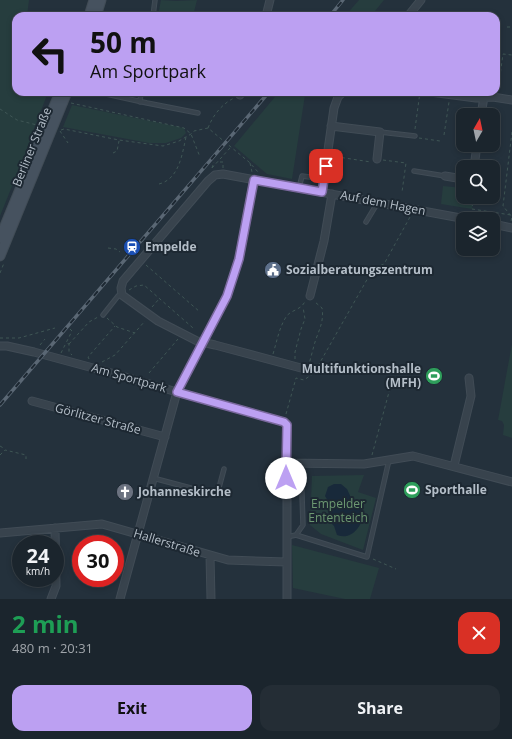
<!DOCTYPE html>
<meta charset="utf-8">
<style>
body{margin:0;font-family:"Open Sans",sans-serif;background:#242d35;color:#f1f3f6;height:100vh;display:flex;flex-direction:column;font-size:15px;white-space:nowrap}
*{box-sizing:border-box;margin:0}
p{font-size:13px;color:#a0a5aa}
.icon{flex:none;width:22px;height:22px;fill:none;stroke:currentColor;stroke-width:2;stroke-linecap:round;stroke-linejoin:round}
.map{position:relative;height:599px;overflow:hidden}
.side{display:flex;flex-direction:column;background:#1b252d;flex:1}
.side>*{flex:none}
.guide{position:absolute;left:12px;top:12px;width:488px;height:84px;border-radius:12px;box-shadow:0 2px 6px #0003,0 0 0 1px #394249;background:#bca0f2;color:#111;overflow:hidden}
.needle{width:26px;rotate:9deg}
.controls{position:absolute;left:456px;top:108px;display:grid;gap:8px}
.controls a{display:grid;place-items:center;width:44px;height:44px;border-radius:8px;background:#1b252d;box-shadow:0 2px 6px #0003,0 0 0 1px #394249;font-size:20px}
.speed{position:absolute;left:12px;top:535px;display:flex;gap:8px;font-size:20px;font-weight:700;text-align:center}
.speed>*{display:grid;place-content:center;width:52px;height:52px;border-radius:50%;background:#1b252d;box-shadow:0 2px 6px #0003,0 0 0 1px #394249;line-height:1}
.speed small{font-size:10px;font-weight:400}
.speed .limit{border:6px solid #d22;background:#fff;color:#111}
.pin{position:absolute;display:grid;place-items:center;width:34px;height:34px;color:#fff;margin:-17px;border-radius:8px;box-shadow:0 2px 6px #0006}
.me{position:absolute;width:44px;margin:-22px;rotate:0deg;stroke-linejoin:round;filter:drop-shadow(0 0 3px #0008)}
.turn{display:flex;align-items:center;gap:14px;height:84px;padding:0 12px;font-size:18px}
.turn .icon{width:52px;height:52px;stroke-width:2.5}
.turn b{display:block;font-size:28px;line-height:34px}
.round{display:grid;place-items:center;flex:none;width:42px;height:42px;border-radius:12px;background:#242d35}
.head{display:flex;align-items:center;justify-content:space-between;height:68px;padding:0 12px}
h1{font-size:24px;font-weight:700;line-height:30px;color:#1e9e55}
.action{display:flex;gap:8px;margin-top:auto;padding:8px 12px}
.action a{flex:1;height:46px;border-radius:12px;background:#bca0f2;color:#111;font-size:16px;font-weight:700;line-height:46px;text-align:center}
.action a+a{background:#242d35;color:#f1f3f6}
.map>svg:first-child{display:block}
</style>
<div class="map">
<svg width="512" height="599" viewBox="0 0 512 599">
<rect width="100%" height="100%" fill="#24313c"/>
<!-- green -->
<path fill="#263d3e" d="M0,0H29L27,16H16V92H47V95L33,131L34,132L0,216Z
M161,0L176,1L197,0L193,16L158,15Z
M359,0H384L371,16H345Z
M279,92H308L305,95L292,179L267,174L234,146Z
M72,105L184,128L186,133L181,138L166,143H149L63,127Z
M443,186L463,188V197H474L472,209L441,204Z
M512,344V438L503,435L504,425L502,421L498,420Z
M364,475L358,492L376,498L363,550L321,534L310,525L312,476Z
M292,545L379,568L370,599H345L293,588Z"/>
<!-- water -->
<path fill="#18293a" d="M334,484H341L347,489L354,504L364,512C363,525 352,541 337,535L334,526L329,521L328,501L325,496L328,487Z"/>
<g fill="none" stroke-linecap="round" stroke-linejoin="round">
<defs>
<path id="lane" d="M153,16L155,0
M97,92L147,103L198,113
M140,102L141,92
M380,132L415,136
M414,171L445,176
M299,188L302,176L324,179
M366,222L378,202
M103,315L118,296L122,295
M153,478L217,495L224,469
M296,535L367,557L389,460
M287,537L296,535L303,525L301,464"/>
<path id="street" d="M266,16L270,0
M408,16L421,0
M430,92L476,98L493,97L512,100
M240,95L242,92
M481,115L484,97
M331,126L380,132L377,159
M474,167L477,145
M445,176L463,179
M322,192L334,108L338,97L343,92
M493,224L512,228
M310,296L324,241L332,194
M0,346H7L34,352L108,372L177,392L284,422L287,425V599
M301,368L215,345L197,341L158,321L122,295L121,288L123,281L208,181L215,175L223,174L466,219
M32,401L165,437
M286,463L364,464L413,456L512,482
M454,466L471,396L469,378
M0,533L102,524L228,560L287,562
M210,556L211,599
M51,599L56,586L55,528
M120,599L177,392L227,296L239,259L254,179"/>
<path id="secondary" d="M89,16L94,0
M96,16L101,0
M0,238L60,92
M0,256L67,92"/>
</defs>
<!-- lane casing -->
<use href="#lane" stroke="#414c56" stroke-width="5.5"/>
<!-- street casing -->
<use href="#street" stroke="#414c56" stroke-width="9"/>
<!-- secondary casing -->
<use href="#secondary" stroke="#414c56" stroke-width="11"/>
<!-- path -->
<path stroke="#3f5655" stroke-width="1" stroke-dasharray="3 3" stroke-linecap="butt" d="M507,27H512
M498,90L503,54L512,55
M71,103L184,128L191,134L200,157
M0,109L17,120L37,125
M208,128C213,115 222,104 234,98
M415,129L420,92
M61,130L64,129L119,140L163,146L179,141L191,134L194,131L208,128L249,162L259,173
M60,131L68,143
M444,135L449,102
M419,138L440,141
M113,153L117,151L119,141
M338,159V157L371,162
M383,160L406,163L402,192
M220,162H223V168
M250,163L252,172
M212,168L230,148
M212,168L214,162
M159,184C179,179 182,155 186,137
M473,197L472,209L511,215
M511,221L512,217L503,206L512,132
M108,248L116,249L120,252
M146,265L200,312
M0,273L4,263
M129,290L136,286L144,285L193,328L192,329
M152,307L159,299
M107,318L117,327L135,333
M70,329L72,331L66,343L69,344V352L72,355
M0,338H19L55,328
M69,344L89,322L98,317
M40,345L45,339
M61,353L66,343
M273,354C277,341 279,328 286,317C290,310 302,310 305,301
M89,359L88,357L115,326
M295,359V352L301,329L305,319L303,307
M102,362L115,355L145,321
M308,367C311,358 313,348 316,339C320,328 324,320 322,308L315,302
M149,373L178,339
M286,414L296,378L304,380L314,373L373,269L384,264L410,217
M0,446L5,449
M0,455L5,450L26,455V459
M372,455L392,381
M373,559L396,569"/>
<!-- lane -->
<use href="#lane" stroke="#38434d" stroke-width="3.5"/>
<!-- street -->
<use href="#street" stroke="#38434d" stroke-width="7"/>
<!-- secondary -->
<use href="#secondary" stroke="#46525f" stroke-width="9"/>
<defs>
<path id="rail" d="M330,16L343,0
M0,405L269,92"/>
</defs>
<!-- rail casing -->
<use href="#rail" stroke="#5a6774" stroke-width="3.5"/>
<!-- rail -->
<use href="#rail" stroke="#1d2832" stroke-width="2" stroke-dasharray="6" stroke-linecap="butt"/>
</g>
<g fill="none" stroke-linecap="round" stroke-linejoin="round">
<defs>
<path id="route" d="M286,478L287,425L284,422L177,392L227,296L239,259L254,180L322,192L326,166"/>
</defs>
<!-- route casing -->
<use href="#route" stroke="#7a689d" stroke-width="10"/>
<!-- route -->
<use href="#route" stroke="#bca0f2" stroke-width="7"/>
</g>
<!-- icons -->
<defs>
<symbol id="station-disc" viewBox="-11 -11 22 22"><circle r="9.5" fill="#1a4fb4" stroke="#1d2832"/><path d="M-3-6H3Q5-6 5-4V2Q5 4 3 4L4.5 6H3L1.5 4h-3L-3 6H-4.5L-3 4Q-5 4-5 2V-4Q-5-6-3-6ZM-3.5-4v3h7v-3ZM-3.5 1v1.5H-2V1ZM2 1v1.5H3.5V1Z" fill="#fff"/></symbol>
<symbol id="civic-disc" viewBox="-11 -11 22 22"><circle r="9.5" fill="#5c6f8a" stroke="#1d2832"/><path d="M-.6-6.5H3V-4.5H.6V-3L4-1V1h2V6H-6V1h2V-1L-.6-3ZM-1.2 2.5V6h2.4V2.5Z" fill="#fff"/></symbol>
<symbol id="stadium-disc" viewBox="-11 -11 22 22"><circle r="9.5" fill="#2e9e5b" stroke="#1d2832"/><path d="M0-5a6.5 5 0 1 0 0 10a6.5 5 0 1 0 0-10ZM-3.5-1.8h7v3.6h-7Z" fill="#fff"/></symbol>
<symbol id="church-disc" viewBox="-11 -11 22 22"><circle r="9.5" fill="#6b7280" stroke="#1d2832"/><path d="M-1.2-6h2.4v3.5h3.3v2.4h-3.3V6h-2.4V-.1h-3.3v-2.4h3.3Z" fill="#fff"/></symbol>
</defs>
<g fill-rule="evenodd">
<use href="#station-disc" x="122" y="237" width="20" height="20"/>
<use href="#civic-disc" x="263" y="260" width="20" height="20"/>
<use href="#stadium-disc" x="424" y="366" width="20" height="20"/>
<use href="#stadium-disc" x="402" y="480" width="20" height="20"/>
<use href="#church-disc" x="115" y="482" width="20" height="20"/>
</g>
<g text-anchor="middle" stroke-width="4" stroke-linejoin="round" paint-order="stroke">
<!-- street labels -->
<g font-size="12" fill="#b4bec8" stroke="#1d2832">
<text transform="translate(32 147) rotate(-68)" y="4">Berliner Straße</text>
<text transform="translate(383 203) rotate(11)" y="4">Auf dem Hagen</text>
<text transform="translate(129 378) rotate(16)" y="4">Am Sportpark</text>
<text transform="translate(98 419) rotate(15)" y="4">Görlitzer Straße</text>
<text transform="translate(167 543) rotate(17)" y="4">Hallerstraße</text>
</g>
<!-- poi labels -->
<g font-size="12" font-weight="bold" fill="#b4bec8" stroke="#1d2832" text-anchor="start">
<text x="145" y="251">Empelde</text>
<text x="286" y="274">Sozialberatungszentrum</text>
<text x="421" y="373" text-anchor="end">Multifunktionshalle<tspan x="421" dy="14">(MFH)</tspan></text>
<text x="425" y="494">Sporthalle</text>
<text x="138" y="496">Johanneskirche</text>
</g>
<!-- park labels -->
<g font-size="12" fill="#6c9871" stroke="#1d2832">
<text x="338" y="508">Empelder<tspan x="338" dy="14">Ententeich</tspan></text>
</g>
</g>
</svg>
<div class="controls">
<a><svg class="needle" viewBox="-14 -14 28 28"><path d="M0-13l5 13h-10z" fill="#e53935"/><path d="M0 13l5-13h-10z" fill="#a0a5aa"/></svg></a>
<a><svg class="icon" aria-label="search" viewBox="0 0 24 24"><circle cx="10" cy="10" r="6"/><path d="M15 15l6 6"/></svg></a>
<a><svg class="icon" aria-label="layers" viewBox="0 0 24 24"><path d="M12 4l9 5-9 5-9-5zM3 14l9 5 9-5"/></svg></a>
</div>
<div class="speed"><div>24<small>km/h</small></div><div class="limit">30</div></div>
<div class="pin" style="left:326px;top:166px;background:#d93025"><svg class="icon" aria-label="arrive" viewBox="0 0 24 24"><path d="M6 21V4h12l-3 4 3 4H6"/></svg></div>
<svg class="me" style="left:286px;top:478px" viewBox="-20 -20 40 40"><circle r="19" fill="#fff"/><path d="M0-13L10 11 0 6-10 11z" fill="#bca0f2"/></svg>
<div class="guide">
<div class="turn"><svg class="icon" aria-label="left" viewBox="0 0 24 24"><path d="M17 20v-9H6M10 6l-5 5 5 5"/></svg><div><b>50 m</b>Am Sportpark</div></div>
</div>
</div>
<section class="side">
<div class="head"><div><h1>2 min</h1><p>480 m · 20:31</p></div><a class="round" style="background:#d93025;color:#fff"><svg class="icon" aria-label="close" viewBox="0 0 24 24"><path d="M6 6l12 12M18 6L6 18"/></svg></a></div>
<div class="action"><a>Exit</a><a>Share</a></div>
</section>
